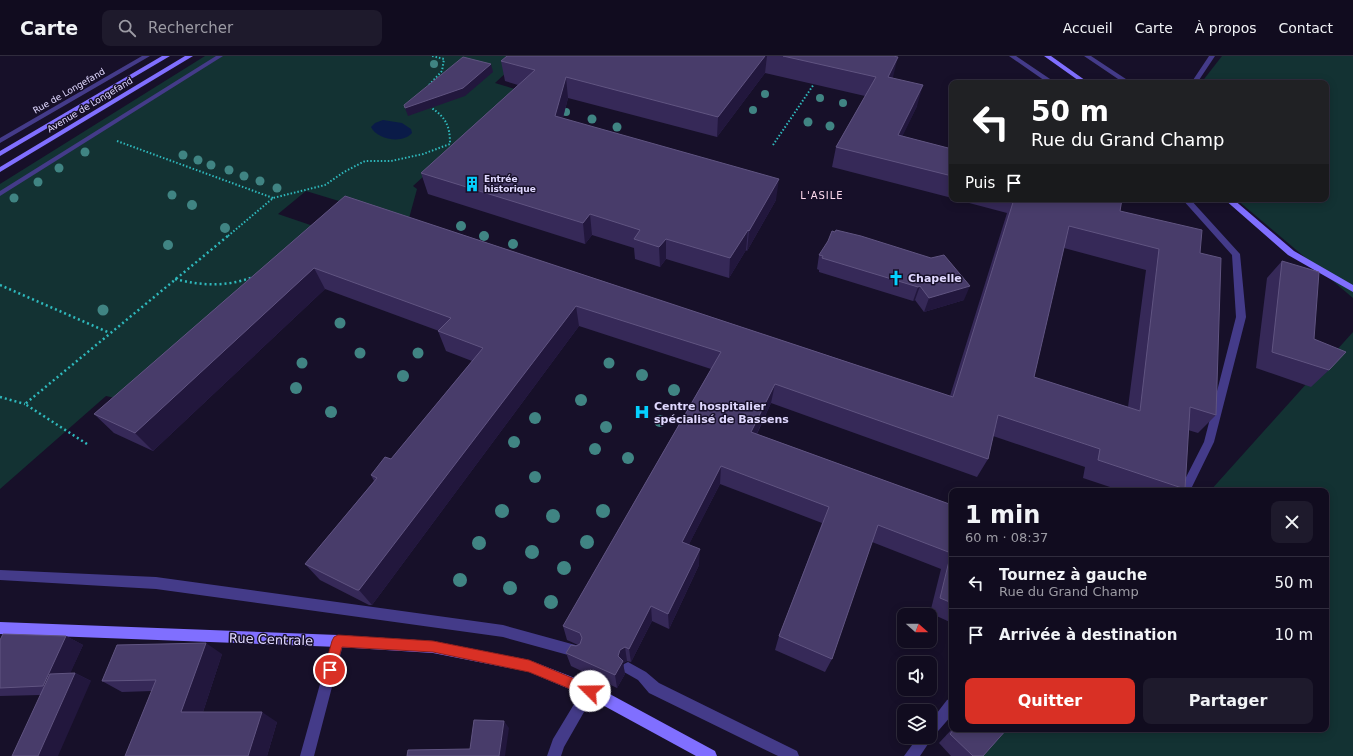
<!DOCTYPE html>
<html lang="fr">
<meta charset="utf-8">
<style>
body{margin:0;font-family:"DejaVu Sans",sans-serif;background:#1e1a2c;color:#f1f3f6;height:100vh;display:flex;flex-direction:column;font-size:15px;white-space:nowrap}
*{box-sizing:border-box;margin:0}
p{font-size:13px;color:#9c9ba4}
.icon{flex:none;width:22px;height:22px;fill:none;stroke:currentColor;stroke-width:2;stroke-linecap:round;stroke-linejoin:round}
.map{position:relative;flex:1;overflow:hidden}
.panel{position:absolute;left:949px;top:432px;width:380px;height:244px;display:flex;flex-direction:column;background:#110c1f;border-radius:8px;box-shadow:0 2px 10px #0003,0 0 0 1px #302c3d}
.panel>*{flex:none}
.top-card{position:absolute;left:949px;top:24px;width:380px;height:122px;border-radius:8px;box-shadow:0 2px 10px #0003,0 0 0 1px #302c3d;background:#202124;color:#fff;overflow:hidden}
.needle{width:26px;rotate:111deg}
.buttons{position:absolute;left:897px;top:552px;display:grid;gap:8px}
.buttons a{display:grid;place-items:center;width:40px;height:40px;border-radius:8px;background:#110c1f;box-shadow:0 2px 10px #0003,0 0 0 1px #302c3d;font-size:20px}
.pin{position:absolute;display:grid;place-items:center;width:34px;height:34px;color:#fff;margin:-17px;border:2px solid #fff;border-radius:50%;box-shadow:0 1px 4px #0007}
.me{position:absolute;width:44px;margin:-22px;rotate:292deg;stroke-linejoin:round;filter:drop-shadow(0 0 3px #0008)}
.turn{display:flex;align-items:center;gap:14px;height:84px;padding:0 16px;font-size:18px}
.turn .icon{width:52px;height:52px;stroke-width:2.5}
.turn b{display:block;font-size:28px;line-height:34px}
.then{display:flex;align-items:center;height:38px;padding:0 16px;background:#0003;gap:8px;font-size:15px}
.round{display:grid;place-items:center;flex:none;width:42px;height:42px;border-radius:8px;background:#1e1a2c}
.overview{display:flex;align-items:center;justify-content:space-between;height:68px;padding:0 16px}
h1{font-size:24px;font-weight:600;line-height:30px}
.action{display:flex;gap:8px;margin-top:auto;padding:8px 16px}
.action a{flex:1;height:46px;border-radius:8px;background:#d93025;color:#fff;font-size:16px;font-weight:600;line-height:46px;text-align:center}
.action a+a{background:#1e1a2c;color:#f1f3f6}
ul{padding:0;list-style:none}
li{display:flex;align-items:center;gap:12px;height:52px;padding:0 16px;border-top:1px solid #302c3d}
li div{flex:1}
li b{display:block;font-size:15px}
li em{font-style:normal}
header{display:flex;align-items:center;gap:24px;box-sizing:border-box;height:56px;padding:0 20px;background:#110c1f;border-bottom:1px solid #302c3d}
header strong{font-size:19px}
nav{display:flex;gap:22px;margin-inline-start:auto;font-size:14px}
.search{width:280px;height:36px;background:#1e1a2c;display:flex;align-items:center;gap:10px;box-sizing:border-box;padding:0 14px;border-radius:8px;color:#9c9ba4;font-size:15px}
.map>svg:first-child{display:block}
</style>
<header>
<strong>Carte</strong>
<div class="search"><svg class="icon" aria-label="search" viewBox="0 0 24 24"><circle cx="10" cy="10" r="6"/><path d="M15 15l6 6"/></svg>Rechercher</div>
<nav><a>Accueil</a><a>Carte</a><a>À propos</a><a>Contact</a></nav>
</header>
<div class="map">
<svg width="1353" height="700" viewBox="0 0 1353 700">
<rect width="100%" height="100%" fill="#171029"/>
<!-- green -->
<path fill="#133233" d="M205,0H524L495,27L518,34L413,130L417,133L408,166L306,135L278,158L325,174L129,345L106,340L0,433V128Z
M1222,0H1353V242L1236,143H1326V27H1201Z
M1353,276V700H973L997,673H1326V435H1210Z"/>
<!-- water -->
<path fill="#0a1b48" d="M383,64L402,67L411,73L412,77C403,88 377,84 371,71L375,67Z"/>
<g fill="none" stroke-linecap="round" stroke-linejoin="round">
<!-- path-far1 -->
<path stroke="#2fb9bd" stroke-width="2" stroke-dasharray="1.5 2" stroke-linecap="butt" d="M429,29L442,15L444,3L432,0
M117,85L273,142
M773,89L814,28
M228,180L273,142L325,129L344,116L365,105H391L423,98L450,88C450,70 446,61 430,51"/>
<!-- path -->
<path stroke="#2fb9bd" stroke-width="2.5" stroke-dasharray="2 3" stroke-linecap="butt" d="M175,223C203,230 226,231 253,221
M0,229L110,277
M0,341L25,348
M87,388L25,348L229,179"/>
<!-- lane -->
<path fill="#443b89" fill-rule="evenodd" d="M216,0H223L0,140V135Z
M1009,0H1016L1056,27H1048Z
M1084,0H1091L1132,27H1124Z
M1209,0H1215L1197,27H1191Z
M1182,143H1190L1240,198L1246,261L1214,386L1190,435H1179L1204,386L1236,261L1232,199Z
M0,514L156,521L503,569L579,590L583,592L585,596L583,600L579,602L503,581L156,533L0,524Z
M628,606L646,616L659,627L797,695L799,700H778L649,637L638,624L624,616L622,612L624,608Z
M952,642V659L932,682L920,700H904L918,681H930V666L947,644Z"/>
<!-- street -->
<path fill="#443b89" fill-rule="evenodd" d="M142,0H150L0,87V82Z
M338,579L342,581L344,585L314,700H300L332,585L334,581Z
M590,629L595,630L596,635L564,691L561,700H547L553,683L585,630Z"/>
<!-- secondary -->
<path fill="#806fff" fill-rule="evenodd" d="M162,0H170L0,100V95Z
M185,0H193L0,116V111Z
M1044,0H1051L1089,27H1082Z
M1224,143H1233L1294,195L1353,229V236L1288,199Z
M0,566L338,579L433,585L529,604L595,630L715,695L717,700H696L586,640L529,616L433,597L338,591L0,578Z"/>
</g>
<!-- trees -->
<g fill="#408483">
<circle cx="434" cy="8" r="4"/>
<circle cx="765" cy="38" r="4"/>
<circle cx="820" cy="42" r="4"/>
<circle cx="843" cy="47" r="4"/>
<circle cx="753" cy="54" r="4"/>
<circle cx="566" cy="56" r="4"/>
<circle cx="592" cy="63" r="4.5"/>
<circle cx="808" cy="66" r="4.5"/>
<circle cx="830" cy="70" r="4.5"/>
<circle cx="617" cy="71" r="4.5"/>
<circle cx="85" cy="96" r="4.5"/>
<circle cx="183" cy="99" r="4.5"/>
<circle cx="198" cy="104" r="4.5"/>
<circle cx="211" cy="109" r="4.5"/>
<circle cx="59" cy="112" r="4.5"/>
<circle cx="229" cy="114" r="4.5"/>
<circle cx="244" cy="120" r="4.5"/>
<circle cx="260" cy="125" r="4.5"/>
<circle cx="38" cy="126" r="4.5"/>
<circle cx="277" cy="132" r="4.5"/>
<circle cx="172" cy="139" r="4.5"/>
<circle cx="14" cy="142" r="4.5"/>
<circle cx="192" cy="149" r="5"/>
<circle cx="461" cy="170" r="5"/>
<circle cx="225" cy="172" r="5"/>
<circle cx="484" cy="180" r="5"/>
<circle cx="513" cy="188" r="5"/>
<circle cx="168" cy="189" r="5"/>
<circle cx="103" cy="254" r="5.5"/>
<circle cx="340" cy="267" r="5.5"/>
<circle cx="360" cy="297" r="5.5"/>
<circle cx="418" cy="297" r="5.5"/>
<circle cx="302" cy="307" r="5.5"/>
<circle cx="609" cy="307" r="5.5"/>
<circle cx="642" cy="319" r="6"/>
<circle cx="403" cy="320" r="6"/>
<circle cx="296" cy="332" r="6"/>
<circle cx="674" cy="334" r="6"/>
<circle cx="581" cy="344" r="6"/>
<circle cx="331" cy="356" r="6"/>
<circle cx="535" cy="362" r="6"/>
<circle cx="660" cy="365" r="6"/>
<circle cx="606" cy="371" r="6"/>
<circle cx="514" cy="386" r="6"/>
<circle cx="595" cy="393" r="6"/>
<circle cx="628" cy="402" r="6"/>
<circle cx="535" cy="421" r="6"/>
<circle cx="502" cy="455" r="7"/>
<circle cx="603" cy="455" r="7"/>
<circle cx="553" cy="460" r="7"/>
<circle cx="587" cy="486" r="7"/>
<circle cx="479" cy="487" r="7"/>
<circle cx="532" cy="496" r="7"/>
<circle cx="564" cy="512" r="7"/>
<circle cx="460" cy="524" r="7"/>
<circle cx="510" cy="532" r="7"/>
<circle cx="551" cy="546" r="7"/>
</g>
<!-- wall -->
<path fill="#362958" fill-rule="evenodd" d="M507,0H893V22L917,50L902,80L952,93V142L832,111L836,91L865,40L765,17L717,81L568,42L563,62L776,144L747,195L746,194L729,222L666,203L660,211L635,203L634,192L592,179L585,188L428,138L421,117L518,29L505,25L501,5Z
M345,140L950,340L1007,157L954,143H1122L1120,155L1200,197L1216,359L1198,377L1188,374L1185,433L1182,435H1122L1083,422L1085,411L993,380L988,403L977,421L771,347L757,378L952,449V567L930,557L941,513L872,486L832,603L825,616L775,594L779,580L822,467L720,428L689,488L699,509L669,573L652,565L631,606L627,605L623,607L625,618L617,632L571,610L566,597L578,589L567,584L563,570L711,313L579,270L372,549H369L320,524L305,508L374,425L371,419L391,403L472,305L446,295L438,275H439L325,233L153,395L114,377L94,358ZM1064,192L1146,214L1128,351L1034,321Z
M819,199L964,244L924,256L915,244L913,245L819,216V214L817,213Z
M1282,205L1314,283L1329,314L1311,331L1256,312L1267,222Z
M66,580L83,589L70,617H75L91,625L40,639L0,640V584Z
M222,598L203,656L277,666L267,700H125L152,635L122,636L102,625Z
M952,673H1007L983,700H951L939,687Z"/>
<!-- shaded-wall -->
<path fill="#22173d" d="M765,0H767L765,17L717,81L718,61Z
M898,1L893,21L883,42L888,21Z
M491,8L493,16L465,40L408,60L405,52Z
M566,21L568,42L558,80L555,60Z
M923,29L917,50L893,100L898,79Z
M779,123L776,144L747,195L749,175Z
M590,158L592,179L585,188L583,167Z
M748,174L746,194L729,222L730,202Z
M666,183V203L660,211L659,191Z
M314,212L325,233L153,395L135,377Z
M920,230L915,244L913,245L918,231Z
M970,230L964,244L924,256L929,242Z
M576,250L579,270L372,549L359,534Z
M775,328L771,347L749,394L751,376Z
M721,410L720,428L682,502V486Z
M700,493L699,509L669,573L668,558Z
M651,550L652,565L631,606L629,593Z
M66,580L83,589L61,638L43,630Z
M206,587L222,598L200,665L181,656Z
M625,591L627,605L623,607L625,618L617,632L615,619L618,600L620,594Z
M75,617L91,625L58,700H38Z
M262,656L277,666L267,700H248Z
M504,665L509,672L505,700H499Z"/>
<!-- building -->
<path fill="#483c6a" stroke="#605481" fill-rule="evenodd" d="M507,0H765L718,61L566,21L555,60L779,123L749,175L748,174L730,202L666,183L659,191L634,183L640,174L590,158L583,167L421,117L535,14L501,5Z
M783,0H893L898,1L888,21L923,29L898,79L952,93V120L836,91L876,21Z
M463,1L491,8L463,32L405,52L404,49Z
M345,140L953,341L1014,143H1122L1120,155L1202,174L1200,197L1221,202L1216,359L1190,351L1185,433L1098,404L1100,393L998,359L988,403L775,328L751,376L952,449V547L940,542L951,497L878,469L832,603L779,580L829,451L721,410L682,486L700,493L668,558L651,550L629,593L625,591L620,594L618,600L623,605L615,619L566,597L571,589L576,590L580,588L582,582L580,577L563,570L721,296L576,250L359,534H357L305,508L377,422L371,419L385,401L391,403L483,292L438,275L451,262L314,212L135,377L94,358ZM1069,170L1159,193L1140,355L1034,321Z
M836,174L861,180L931,202L944,199L970,230L929,242L920,230L918,231L822,202L823,200L819,199L828,185L832,175L835,176Z
M1282,205L1319,216L1314,283L1346,296L1329,314L1272,296Z
M3,578L66,580L43,630L0,632V584Z
M206,587L181,656H262L248,700H125L156,624L102,625L117,589Z
M75,617L38,700H12L50,618Z
M474,664L504,665L499,700H407L408,694L470,693Z
M954,673H1007L983,700H973L950,678Z"/>
<!-- route -->
<path fill="#d93025" stroke="#8d1f18" d="M338,579L433,585L529,604L594,631L596,635L594,639L590,641L529,616L433,596L342,591L334,618L330,619L326,618L324,614L332,585L334,581Z"/>
<!-- icons -->
<defs>
<symbol id="building-bare" viewBox="-9 -9 18 18"><path d="M-4-6H4V6H1V3H-1V6H-4ZM-2.5-4.3h1.7v1.8h-1.7ZM.8-4.3h1.7v1.8H.8ZM-2.5-1h1.7V.8h-1.7ZM.8-1h1.7V.8H.8Z" fill="#04d0ff" stroke="#171029" stroke-width="2.5" paint-order="stroke"/></symbol>
<symbol id="church-bare" viewBox="-9 -9 18 18"><path d="M-1.2-6h2.4v3.5h3.3v2.4h-3.3V6h-2.4V-.1h-3.3v-2.4h3.3Z" fill="#04d0ff" stroke="#171029" stroke-width="2.5" paint-order="stroke"/></symbol>
<symbol id="hospital-bare" viewBox="-9 -9 18 18"><path d="M-5-5h3v3.5h4V-5h3V5h-3V1.5h-4V5h-3Z" fill="#04d0ff" stroke="#171029" stroke-width="2.5" paint-order="stroke"/></symbol>
</defs>
<g fill-rule="evenodd">
<use href="#building-bare" x="461" y="117" width="22" height="22"/>
<use href="#church-bare" x="885" y="211" width="22" height="22"/>
<use href="#hospital-bare" x="631" y="345" width="22" height="22"/>
</g>
<g text-anchor="middle" stroke-width="3" stroke-linejoin="round" paint-order="stroke">
<!-- far-street labels -->
<g font-size="9" fill="#e0d8ff" stroke="#171029">
<text transform="translate(69 35) rotate(-30)" y="3">Rue de Longefand</text>
<text transform="translate(90 49) rotate(-31)" y="3">Avenue de Longefand</text>
</g>
<!-- far-poi labels -->
<g font-size="9" font-weight="bold" fill="#e0d8ff" stroke="#171029" text-anchor="start">
<text x="484" y="126">Entrée<tspan x="484" dy="10">historique</tspan></text>
</g>
<!-- far-neighbourhood labels -->
<g font-size="10" letter-spacing="1" fill="#ffdaee" stroke="#171029">
<text x="822" y="143">L'ASILE</text>
</g>
<!-- poi labels -->
<g font-size="11" font-weight="bold" fill="#e0d8ff" stroke="#171029" text-anchor="start">
<text x="908" y="226">Chapelle</text>
<text x="654" y="354">Centre hospitalier<tspan x="654" dy="13">spécialisé de Bassens</tspan></text>
</g>
<!-- near-street labels -->
<g font-size="13" fill="#e0d8ff" stroke="#171029">
<text transform="translate(271 583) rotate(2)" y="5">Rue Centrale</text>
</g>
</g>
</svg>
<div class="buttons">
<a><svg class="needle" viewBox="-14 -14 28 28"><path d="M0-13l5 13h-10z" fill="#e53935"/><path d="M0 13l5-13h-10z" fill="#9c9ba4"/></svg></a>
<a><svg class="icon" aria-label="sound" viewBox="0 0 24 24"><path d="M4 9h4l5-4v14l-5-4H4zM17 9q2 3 0 6"/></svg></a>
<a><svg class="icon" aria-label="layers" viewBox="0 0 24 24"><path d="M12 4l9 5-9 5-9-5zM3 14l9 5 9-5"/></svg></a>
</div>
<div class="pin" style="left:330px;top:614px;background:#d93025"><svg class="icon" aria-label="arrive" viewBox="0 0 24 24"><path d="M6 21V4h12l-3 4 3 4H6"/></svg></div>
<svg class="me" style="left:590px;top:635px" viewBox="-20 -20 40 40"><circle r="19" fill="#fff"/><path d="M0-13L10 11 0 6-10 11z" fill="#d93025"/></svg>
<div class="top-card">
<div class="turn"><svg class="icon" aria-label="left" viewBox="0 0 24 24"><path d="M17 20v-9H6M10 6l-5 5 5 5"/></svg><div><b>50 m</b>Rue du Grand Champ</div></div>
<div class="then">Puis<svg class="icon" aria-label="arrive" viewBox="0 0 24 24"><path d="M6 21V4h12l-3 4 3 4H6"/></svg></div>
</div>
<section class="panel">
<div class="overview"><div><h1>1 min</h1><p>60 m · 08:37</p></div><a class="round"><svg class="icon" aria-label="close" viewBox="0 0 24 24"><path d="M6 6l12 12M18 6L6 18"/></svg></a></div>
<ul>
<li><svg class="icon" aria-label="left" viewBox="0 0 24 24"><path d="M17 20v-9H6M10 6l-5 5 5 5"/></svg><div><b>Tournez à gauche</b><p>Rue du Grand Champ</p></div><em>50 m</em></li>
<li><svg class="icon" aria-label="arrive" viewBox="0 0 24 24"><path d="M6 21V4h12l-3 4 3 4H6"/></svg><div><b>Arrivée à destination</b></div><em>10 m</em></li>
</ul>
<div class="action"><a>Quitter</a><a>Partager</a></div>
</section>
</div>
